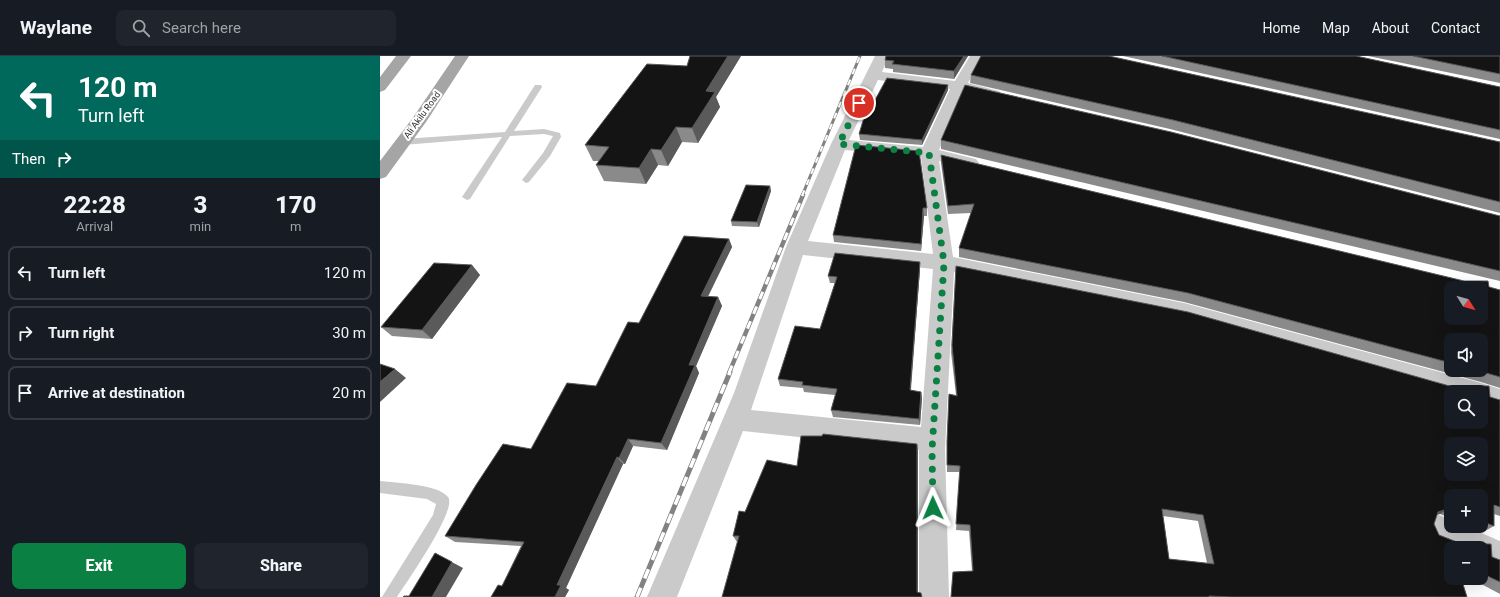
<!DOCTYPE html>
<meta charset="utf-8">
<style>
body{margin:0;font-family:Roboto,sans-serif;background:#20242c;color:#f1f3f6;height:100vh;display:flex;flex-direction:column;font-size:15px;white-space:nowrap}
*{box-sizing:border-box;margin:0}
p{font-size:13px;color:#9ea1a6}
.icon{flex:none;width:22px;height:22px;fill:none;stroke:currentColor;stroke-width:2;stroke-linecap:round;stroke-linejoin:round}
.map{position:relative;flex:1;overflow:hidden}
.sheet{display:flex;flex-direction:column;background:#171b24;width:380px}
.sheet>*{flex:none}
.banner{background:#00695c;color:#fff;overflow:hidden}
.needle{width:26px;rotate:127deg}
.buttons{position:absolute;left:1064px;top:225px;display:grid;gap:8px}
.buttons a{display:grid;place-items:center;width:44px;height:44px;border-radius:8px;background:#171b24;box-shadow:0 4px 16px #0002;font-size:20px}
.pin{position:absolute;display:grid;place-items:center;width:34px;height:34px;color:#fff;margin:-17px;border:2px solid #fff;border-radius:50%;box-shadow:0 1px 4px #0007}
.me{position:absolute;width:44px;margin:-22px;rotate:359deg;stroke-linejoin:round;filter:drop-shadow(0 0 3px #0008)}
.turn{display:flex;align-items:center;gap:14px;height:84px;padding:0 12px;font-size:18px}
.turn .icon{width:52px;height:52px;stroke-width:2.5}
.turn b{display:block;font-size:28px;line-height:34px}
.then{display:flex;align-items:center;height:38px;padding:0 12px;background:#0003;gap:8px;font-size:15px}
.eta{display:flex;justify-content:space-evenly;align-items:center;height:68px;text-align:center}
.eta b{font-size:24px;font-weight:800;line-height:28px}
.primary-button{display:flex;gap:8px;margin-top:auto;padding:8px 12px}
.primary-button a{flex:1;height:46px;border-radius:8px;background:#0b8043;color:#fff;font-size:16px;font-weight:800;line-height:46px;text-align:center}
.primary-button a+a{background:#20242c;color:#f1f3f6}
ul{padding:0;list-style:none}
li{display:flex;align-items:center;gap:12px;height:54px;margin:0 8px 6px;padding:0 4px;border:2px solid #363941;border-radius:8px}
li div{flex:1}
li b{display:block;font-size:15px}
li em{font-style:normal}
header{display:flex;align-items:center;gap:24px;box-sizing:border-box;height:56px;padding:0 20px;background:#171b24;border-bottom:1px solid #363941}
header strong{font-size:19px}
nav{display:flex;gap:22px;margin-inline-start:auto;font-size:14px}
.search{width:280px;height:36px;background:#20242c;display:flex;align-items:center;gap:10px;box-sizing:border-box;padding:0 14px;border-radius:8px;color:#9ea1a6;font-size:15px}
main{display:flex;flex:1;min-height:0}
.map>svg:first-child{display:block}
</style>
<header>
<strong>Waylane</strong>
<div class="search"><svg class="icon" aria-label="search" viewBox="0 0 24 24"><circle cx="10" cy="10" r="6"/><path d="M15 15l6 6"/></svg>Search here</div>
<nav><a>Home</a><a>Map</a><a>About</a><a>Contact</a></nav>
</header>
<main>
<section class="sheet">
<div class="banner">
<div class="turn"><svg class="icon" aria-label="left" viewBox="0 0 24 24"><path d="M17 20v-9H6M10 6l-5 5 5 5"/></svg><div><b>120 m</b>Turn left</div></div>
<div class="then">Then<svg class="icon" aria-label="right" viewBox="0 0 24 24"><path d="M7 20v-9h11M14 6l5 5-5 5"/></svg></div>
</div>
<div class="eta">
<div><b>22:28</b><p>Arrival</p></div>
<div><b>3</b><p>min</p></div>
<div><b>170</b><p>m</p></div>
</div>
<ul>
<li><svg class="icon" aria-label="left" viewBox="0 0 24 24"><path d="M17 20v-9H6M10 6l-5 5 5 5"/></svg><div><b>Turn left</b></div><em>120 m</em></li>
<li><svg class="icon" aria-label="right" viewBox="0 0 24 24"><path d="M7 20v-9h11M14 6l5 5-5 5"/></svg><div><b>Turn right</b></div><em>30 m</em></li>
<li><svg class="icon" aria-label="arrive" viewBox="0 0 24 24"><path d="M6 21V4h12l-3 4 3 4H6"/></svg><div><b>Arrive at destination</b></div><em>20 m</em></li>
</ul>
<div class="primary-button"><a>Exit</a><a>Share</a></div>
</section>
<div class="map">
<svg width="1120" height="541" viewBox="0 0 1120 541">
<rect width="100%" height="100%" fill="#fff"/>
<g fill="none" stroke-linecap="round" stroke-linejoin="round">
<!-- lane -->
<path fill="#cacaca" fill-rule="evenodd" d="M155,29H161L162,31L134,75L164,73L180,77L181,81L170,100L149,126L146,127L142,124L163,97L173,80L164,78L130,80L90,143L87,144L82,141L122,81L23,89L19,86L23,83L125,76Z
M0,425C16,427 58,428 68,441C78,453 26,527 17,541H2L53,459L56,448L47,443L0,437Z"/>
<!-- street -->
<path fill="#cacaca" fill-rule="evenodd" d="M495,0H509L502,16L575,25L590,0H604L588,27L619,35L622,38L619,41L614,43L584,36L559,94L596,103L599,107L596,111L590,112L559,105L573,201L804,247L1101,327L1120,333V353L1101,347V336H1071V339L804,263L574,216L565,393L569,541H539V394L363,375L297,541H267L354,337L406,191L451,88ZM498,24L570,33L543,91L469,84ZM465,94L541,101L553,198L428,185ZM423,199L553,213L541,371L371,354Z
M1059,459L1071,464V470H1085L1120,485V513L1101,505V492H1071L1049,483L1045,473L1049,463Z"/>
<!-- primary -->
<path fill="#a5a5a5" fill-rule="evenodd" d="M16,0H31L5,34L0,36V21Z
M75,0H89L46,66L6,121L0,123V105L32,63Z"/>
<defs>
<path id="rail-far2" d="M422,140L480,0"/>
<path id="rail-far1" d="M349,317L423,139"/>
<path id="rail" d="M257,541L350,316"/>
</defs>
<!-- rail-far2 casing -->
<use href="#rail-far2" stroke="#828282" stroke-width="3"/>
<!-- rail-far1 casing -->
<use href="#rail-far1" stroke="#828282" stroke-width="4.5"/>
<!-- rail casing -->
<use href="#rail" stroke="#828282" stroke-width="5"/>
<!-- rail-far2 -->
<use href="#rail-far2" stroke="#fff" stroke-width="2" stroke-dasharray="6" stroke-linecap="butt"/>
<!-- rail-far1 -->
<use href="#rail-far1" stroke="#fff" stroke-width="3" stroke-dasharray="8" stroke-linecap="butt"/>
<!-- rail -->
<use href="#rail" stroke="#fff" stroke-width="3.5" stroke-dasharray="10" stroke-linecap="butt"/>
</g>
<!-- wall -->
<path fill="#8a8a8a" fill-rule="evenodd" d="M310,0H361L336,41L340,51L318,87L302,86L288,110L278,109L266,128L224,125L216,109L219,105H213L205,89L307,10Z
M506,0H588L574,23L513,16V13L505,12V4Z
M743,0H976L1120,31V83Z
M988,0H1120V27Z
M591,19L1120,86V157L790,73L590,27Z
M568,29V34L542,89L480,84L479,78L489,55Z
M561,84L1120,160V225L561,93Z
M539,95L547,152V160H544L541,195L454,186L453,179Z
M561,99L1120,234V332L1101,326L804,246L579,201V192L591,157L568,158L561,107ZM1071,284L1101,314H1071Z
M390,130L391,135L379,171L352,170L351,165Z
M349,183L352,191L328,241H338L342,250L316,310L319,317L287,394L253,390L245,408H243L186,532L189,534L185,541H111L122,530L141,490L75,486L65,480L151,393L216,330L259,267Z
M92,209L100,219L52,283L12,280L1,271Z
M576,210L808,256L1078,333L1082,330H1109L1110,341L1120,344V460L1114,458V470L1103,476L1089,470H1101V440H1071V462L1060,458H1057L1054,468L1059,479L1082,488H1111L1112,501L1120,504V538L1090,522H1101V492H1071V522H1081L1087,541H571L573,516L592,515L589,475L576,474L580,416H567V386L569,338L576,339L571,296ZM1071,336H1101V366H1071ZM1071,388H1101V418H1071ZM783,460L818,465L827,507L789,503Z
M540,213L531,334L541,336L542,342L540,369L453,361L451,354L455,339L424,336L423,332L400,330L398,323L440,273L455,227H450L448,220Z
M537,388L538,536L357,486L353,480L365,456L417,410Z"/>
<!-- shaded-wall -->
<path fill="#5a5a5a" d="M348,0H361L336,41L340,51L318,87L312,72L326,35Z
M584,0H588L574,23V15Z
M568,29V34L542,89V84Z
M296,71L302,86L288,110L281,94Z
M271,93L278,109L266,128L259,112Z
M390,130L391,135L379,171L377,166Z
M543,152L544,160L541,195V188Z
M349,183L352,191L324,248L321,240Z
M540,206V213L530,341V334Z
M92,209L100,219L52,283L42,274Z
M338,241L342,250L316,310L319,317L287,394L281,387L309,309Z
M15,313L26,322L0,346V326Z
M541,336L542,342L540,369L539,363Z
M248,383L253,390L245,408L239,402Z
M537,388L538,395V541L537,536Z
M237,401L243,408L186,532L189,534L185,541H175L177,529Z
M1070,452L1060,458L1048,462L1058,456Z
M55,497L83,512L66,541H52Z"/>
<!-- building -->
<path fill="#141414" stroke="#5a5a5a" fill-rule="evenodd" d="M310,0H348L326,35L335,36L312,72L296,71L281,94L271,93L259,112L216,109L229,91L205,89L267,8L307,10Z
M506,0H584L574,15L512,8L514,5L505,4Z
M601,0H729L1120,86V146L793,64L591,19Z
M782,0H976L1120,31V74Z
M1033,0H1120V18Z
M507,22L568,29L542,84L479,78L486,55H489Z
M585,29L791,76L1120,160V215L561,84Z
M476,89L539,95L547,152H543L541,188L453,179Z
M561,99L1084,225H1108L1109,231L1120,234V321L1096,314H1101V284H1071V307L808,237L579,192L594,148L568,150ZM1071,232H1101V262H1071Z
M366,129L390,130L377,166L351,165Z
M304,180L349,183L321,240L338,241L309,309H315L281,387L248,383L239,402L237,401L177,529H181L175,541H111L118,529L122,530L144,486L65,480L96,429L123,388L151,393L187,327L216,330L248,266L259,267Z
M455,197L540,206L530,334L541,336L539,363L451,354L457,333L422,329L423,326L398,323L415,270L440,273L457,221L448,220Z
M54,207L92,209L42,274L1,271Z
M576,210L808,256L1080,333L1082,330H1109L1110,341L1120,344V451L1114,449V470L1101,465V440H1071V452H1070L1058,456L1054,468L1059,479L1082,488H1111L1112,501L1120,504V526L1101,517V492H1071V522H1081L1087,541H852L829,540V541H571L573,516L593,515L590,469L576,468L580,410L567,409V386L569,338L577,340L572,289ZM1071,336H1101V366H1071ZM1071,388H1101V418H1071ZM782,453L823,459L834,508L789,503Z
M0,308L15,313L0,326Z
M443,378L537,388V536L541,537L542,541H342L359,480H353L359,455L365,456L387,404L417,410L421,380H442Z
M55,497L72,506L52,541H23L24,540H29Z"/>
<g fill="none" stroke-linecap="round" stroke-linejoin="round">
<!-- route -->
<path stroke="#0b8043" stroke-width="7" stroke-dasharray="0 12.6" d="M479,47L459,88L549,97L564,207L552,394L553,452"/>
</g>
<g text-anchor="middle" stroke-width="4" stroke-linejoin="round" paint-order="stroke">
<!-- far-street labels -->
<g font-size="9" fill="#2d2d2d" stroke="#fff">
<text transform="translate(42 59) rotate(-54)" y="3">Ali Akilu Road</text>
</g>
</g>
</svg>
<div class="buttons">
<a><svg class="needle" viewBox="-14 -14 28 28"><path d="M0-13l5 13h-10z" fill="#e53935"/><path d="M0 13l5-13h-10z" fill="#9ea1a6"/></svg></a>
<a><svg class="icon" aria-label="sound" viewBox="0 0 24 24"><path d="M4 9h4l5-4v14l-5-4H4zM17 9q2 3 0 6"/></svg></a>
<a><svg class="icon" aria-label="search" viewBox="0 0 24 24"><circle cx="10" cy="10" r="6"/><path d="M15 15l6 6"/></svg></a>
<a><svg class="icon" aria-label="layers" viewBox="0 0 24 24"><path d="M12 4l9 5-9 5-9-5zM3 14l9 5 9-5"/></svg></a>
<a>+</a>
<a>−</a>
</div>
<div class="pin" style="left:479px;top:47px;background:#d93025"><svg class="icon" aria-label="arrive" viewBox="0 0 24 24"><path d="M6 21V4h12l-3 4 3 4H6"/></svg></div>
<svg class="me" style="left:553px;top:452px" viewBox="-20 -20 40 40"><path d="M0-17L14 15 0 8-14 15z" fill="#0b8043" stroke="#fff" stroke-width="4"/></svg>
</div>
</main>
